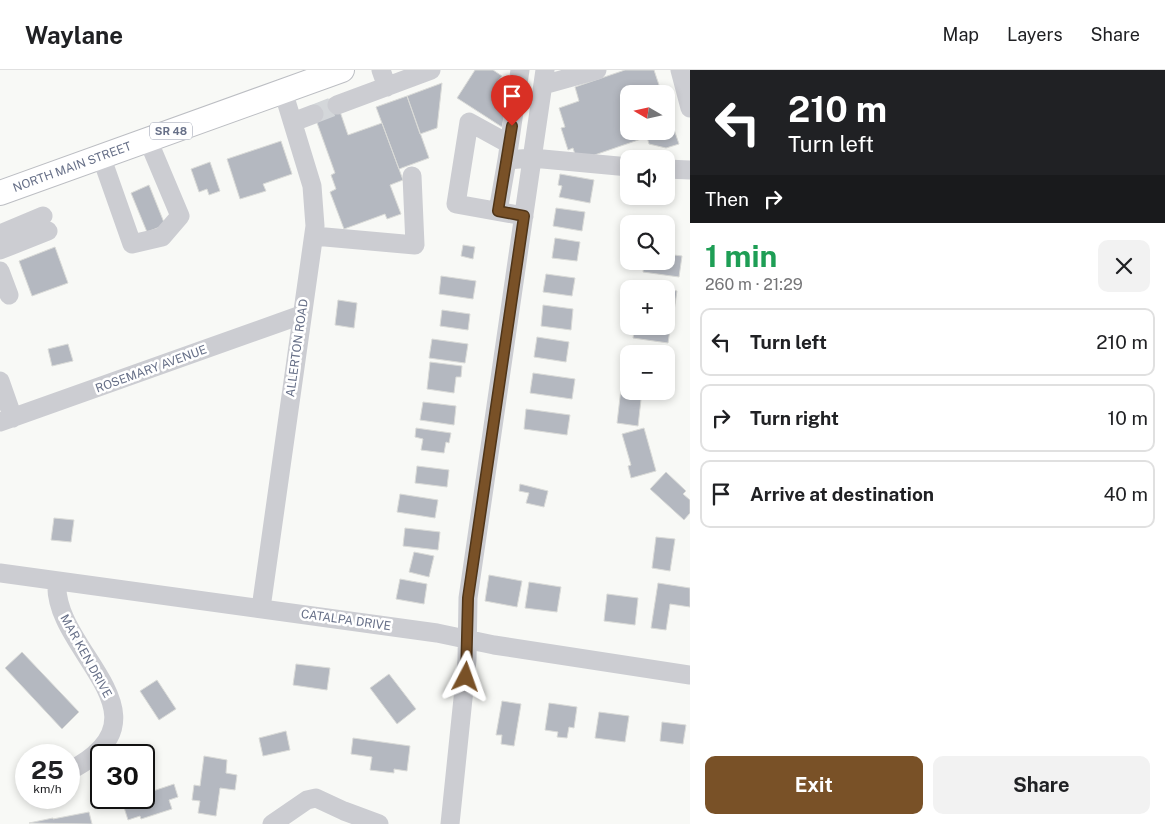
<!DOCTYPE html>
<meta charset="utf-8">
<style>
body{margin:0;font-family:"Public Sans",sans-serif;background:#f2f2f2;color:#202124;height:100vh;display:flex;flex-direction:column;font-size:19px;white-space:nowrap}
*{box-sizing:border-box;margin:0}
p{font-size:16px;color:#757577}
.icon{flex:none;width:28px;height:28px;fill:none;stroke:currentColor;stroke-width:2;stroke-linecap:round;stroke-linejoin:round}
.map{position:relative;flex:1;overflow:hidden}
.side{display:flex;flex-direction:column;background:#fff;width:475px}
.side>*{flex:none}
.hud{background:#202124;color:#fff;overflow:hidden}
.needle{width:32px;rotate:279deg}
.tools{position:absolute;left:620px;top:15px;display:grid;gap:10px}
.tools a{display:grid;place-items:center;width:55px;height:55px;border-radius:10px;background:#fff;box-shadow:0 2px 8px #0003;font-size:25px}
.speed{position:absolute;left:15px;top:674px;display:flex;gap:10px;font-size:25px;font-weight:700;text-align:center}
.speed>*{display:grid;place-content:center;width:65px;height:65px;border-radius:50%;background:#fff;box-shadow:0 2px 8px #0003;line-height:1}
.speed small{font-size:12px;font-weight:400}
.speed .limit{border:2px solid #111;border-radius:8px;background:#fff;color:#111}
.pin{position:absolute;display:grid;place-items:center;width:42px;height:42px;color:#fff;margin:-51px -21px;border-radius:50% 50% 50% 0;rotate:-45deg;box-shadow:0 0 5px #0007}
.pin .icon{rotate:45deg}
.me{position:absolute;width:55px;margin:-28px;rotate:4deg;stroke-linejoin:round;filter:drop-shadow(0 0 4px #0008)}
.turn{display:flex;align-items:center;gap:18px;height:105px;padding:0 15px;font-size:22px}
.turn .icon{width:65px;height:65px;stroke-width:2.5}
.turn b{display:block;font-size:35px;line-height:42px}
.then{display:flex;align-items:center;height:48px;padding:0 15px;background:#0003;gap:10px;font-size:19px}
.round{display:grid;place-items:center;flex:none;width:52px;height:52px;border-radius:10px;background:#f2f2f2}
.overview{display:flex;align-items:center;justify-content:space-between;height:85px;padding:0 15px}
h1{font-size:30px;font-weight:700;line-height:38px;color:#1e9e55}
.cta{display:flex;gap:10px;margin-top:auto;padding:10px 15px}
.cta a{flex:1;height:58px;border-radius:10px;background:#795127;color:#fff;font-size:20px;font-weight:700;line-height:58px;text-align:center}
.cta a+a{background:#f2f2f2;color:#202124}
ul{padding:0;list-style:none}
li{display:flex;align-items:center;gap:15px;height:68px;margin:0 10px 8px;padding:0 5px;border:2px solid #e0e0e0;border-radius:10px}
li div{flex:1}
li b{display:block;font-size:19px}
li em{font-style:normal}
header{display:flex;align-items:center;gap:30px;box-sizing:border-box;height:70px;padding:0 25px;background:#fff;border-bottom:1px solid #e0e0e0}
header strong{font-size:24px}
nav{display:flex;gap:28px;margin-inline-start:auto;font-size:18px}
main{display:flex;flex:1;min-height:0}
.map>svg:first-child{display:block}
</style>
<header>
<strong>Waylane</strong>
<nav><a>Map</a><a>Layers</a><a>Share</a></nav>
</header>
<main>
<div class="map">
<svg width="690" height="754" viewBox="0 0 690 754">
<rect width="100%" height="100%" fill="#f8f9f6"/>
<!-- building -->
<path fill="#b4b8c0" stroke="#dadbd8" d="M475,0H493L502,6L497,12L507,18L498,33L506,38L502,57L457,28Z
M625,0H654L662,24H629V61H666V36L679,74L666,78L649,74L647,67L577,91L573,78L568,80L561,58L565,57L559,38L579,31L575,17Z
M442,13L437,58L420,64L407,26Z
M407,26L429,88L399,99L376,37Z
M335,27L348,65L382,53L403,110L390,115L401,144L387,149L385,144L344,159L330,122L336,119L331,105L335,103L311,36Z
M281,71L292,104L263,114L266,121L240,129L227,89Z
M210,92L220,121L209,125L207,119L199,122L191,99Z
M560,104L594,110L590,133L559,127L562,116L558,115Z
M149,115L165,155L147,162L131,123Z
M556,138L585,142L582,161L553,156Z
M555,168L580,172L577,191L552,188Z
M463,175L475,177L473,189L461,186Z
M55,177L68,213L32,226L19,191Z
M666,184L682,186L679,207L643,202L644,191H666Z
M546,204L575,208L572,226L543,222Z
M441,206L476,211L473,229L439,224Z
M640,216L663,219H640Z
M666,219L677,221L674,241L666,240Z
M338,230L357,233L354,258L335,255Z
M543,235L573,239L571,260L541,256Z
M442,240L470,244L468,260L440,256Z
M666,252L671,253L668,273L633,268L635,256H666Z
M537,267L569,272L566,292L534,287Z
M432,269L468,274L465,293L429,288Z
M68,274L73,291L52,296L48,279Z
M430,292L462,296L461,307H456L454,323L427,319Z
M533,303L575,309L572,329L530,323Z
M622,310H629V321H642L638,356L617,353Z
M423,332L456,336L454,355L420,350Z
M526,339L570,345L567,365L524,359Z
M416,358L451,363L449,373L446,372L444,383L421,380L423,369L415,367Z
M644,358L656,401L631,408L628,396L631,395L622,364Z
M417,396L449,400L447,417L415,413Z
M666,402L686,421L683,424L690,430V443L684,450L650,419Z
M520,414L548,421L544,437L526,433L529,423L519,421Z
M400,424L438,430L435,448L397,442Z
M54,448L74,450L71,472L51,470Z
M405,458L440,462L438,480L403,476Z
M656,467L675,469L670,501L652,498Z
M414,482L434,486L429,507L409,502Z
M489,505L522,511L517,537L485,531Z
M400,509L427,514L424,534L396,529Z
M529,512L561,517L557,542L525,538Z
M658,513L690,518V537L670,534L666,560L651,558Z
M607,524L638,528L635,555L604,551Z
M22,582L79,642L62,659L5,598Z
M296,594L330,598L327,620L293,615Z
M389,604L416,639L397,654L370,618Z
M157,610L176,639L159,650L140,621Z
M502,631L521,634L514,676L501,674L502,665H496Z
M549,633L577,637L574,658L569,657L567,668L557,667L558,662L545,660Z
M599,642L629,646L625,672L595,668Z
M662,652L686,655L683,674L660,671Z
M286,661L290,680L263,686L259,668Z
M353,668L410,676L407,701L394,699V703L370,700L372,687L351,684Z
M204,686L227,690L226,703L237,705L235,720L220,718L216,746L198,743L200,731L192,730L194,715L200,716Z
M174,714L178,727L169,730L172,739L141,749L140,746L128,750L122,731L132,728H144V717L148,716L150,722Z
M89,742L92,754L29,753L53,748V749Z"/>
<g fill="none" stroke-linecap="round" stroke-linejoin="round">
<!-- minor-tunnel -->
<path stroke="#d4d7da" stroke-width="19" stroke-dasharray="19 9" stroke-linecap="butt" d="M314,44L337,35"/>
<defs>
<path id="major" d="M0,123L342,0"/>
</defs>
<!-- major casing -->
<use href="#major" stroke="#bcbec3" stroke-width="26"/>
<!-- minor -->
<path stroke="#cccdd2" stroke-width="19" d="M381,0L387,17
M520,0L507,90L532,88L629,97
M680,0L690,38
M543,15L597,0
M337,35L431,0
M293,52L314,44
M509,74L469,52L456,134L524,146
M101,86L132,174L162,167L180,146L148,70
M666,99L690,100
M498,141L507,90
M0,164L43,146
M314,166L415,175L412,106
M0,180L48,161
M0,201L9,225
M0,311L13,348
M0,352L301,245
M0,503L437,563L494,575L690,605
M57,511C51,581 179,645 69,701
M261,538L315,156L312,116L283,21
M272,754L307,730L316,728L344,741L379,754
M450,754L467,590L468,528L545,0"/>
<!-- major -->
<use href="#major" stroke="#fff" stroke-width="24"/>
</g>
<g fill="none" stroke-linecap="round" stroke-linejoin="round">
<defs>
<path id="route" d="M466,607L468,528L524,146L498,141L512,56"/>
</defs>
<!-- route casing -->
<use href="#route" stroke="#4f3519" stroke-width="12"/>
<!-- route -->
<use href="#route" stroke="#795127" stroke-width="9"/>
</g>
<g text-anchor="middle" stroke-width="5" stroke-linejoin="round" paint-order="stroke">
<!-- shield labels -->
<rect fill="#fff" stroke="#959bac" stroke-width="1" x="150" y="52.5" width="42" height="17" rx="4"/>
<g font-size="11" font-weight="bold" fill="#677088">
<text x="171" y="65">SR 48</text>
</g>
<!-- street labels -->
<g font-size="12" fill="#677088" stroke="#fff">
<text transform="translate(72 97) rotate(-20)" y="4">NORTH MAIN STREET</text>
<text transform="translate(297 278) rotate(-82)" y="4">ALLERTON ROAD</text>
<text transform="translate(151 299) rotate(-20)" y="4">ROSEMARY AVENUE</text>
<text transform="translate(346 550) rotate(8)" y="4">CATALPA DRIVE</text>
<text transform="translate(86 586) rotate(61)" y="4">MAR KEN DRIVE</text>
</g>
</g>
</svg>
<div class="tools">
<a><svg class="needle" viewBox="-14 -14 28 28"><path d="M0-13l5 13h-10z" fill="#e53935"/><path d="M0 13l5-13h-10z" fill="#757577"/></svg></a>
<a><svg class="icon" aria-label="sound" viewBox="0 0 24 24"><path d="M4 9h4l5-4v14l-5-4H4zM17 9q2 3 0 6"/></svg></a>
<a><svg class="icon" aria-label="search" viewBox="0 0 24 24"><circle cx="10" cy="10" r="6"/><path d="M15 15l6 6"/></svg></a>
<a>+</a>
<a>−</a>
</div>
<div class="speed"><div>25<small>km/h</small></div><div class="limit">30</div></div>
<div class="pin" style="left:512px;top:56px;background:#d93025"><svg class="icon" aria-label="arrive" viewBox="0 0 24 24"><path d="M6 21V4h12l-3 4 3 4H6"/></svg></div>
<svg class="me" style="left:466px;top:607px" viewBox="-20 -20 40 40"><path d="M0-17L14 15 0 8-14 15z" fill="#795127" stroke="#fff" stroke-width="4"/></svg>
</div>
<section class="side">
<div class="hud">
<div class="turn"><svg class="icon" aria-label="left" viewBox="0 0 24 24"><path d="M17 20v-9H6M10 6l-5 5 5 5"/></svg><div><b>210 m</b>Turn left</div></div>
<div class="then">Then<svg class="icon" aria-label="right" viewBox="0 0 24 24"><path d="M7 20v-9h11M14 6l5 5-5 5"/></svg></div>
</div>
<div class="overview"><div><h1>1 min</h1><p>260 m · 21:29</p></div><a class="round"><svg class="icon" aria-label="close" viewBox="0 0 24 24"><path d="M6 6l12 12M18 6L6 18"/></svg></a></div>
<ul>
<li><svg class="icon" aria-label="left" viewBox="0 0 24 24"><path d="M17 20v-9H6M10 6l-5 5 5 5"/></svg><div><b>Turn left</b></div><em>210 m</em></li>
<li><svg class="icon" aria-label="right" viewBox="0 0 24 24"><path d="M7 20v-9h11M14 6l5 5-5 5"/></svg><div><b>Turn right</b></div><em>10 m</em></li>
<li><svg class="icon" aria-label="arrive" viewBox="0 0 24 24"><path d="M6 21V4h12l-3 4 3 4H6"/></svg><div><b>Arrive at destination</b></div><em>40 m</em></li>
</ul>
<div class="cta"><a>Exit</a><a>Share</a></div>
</section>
</main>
